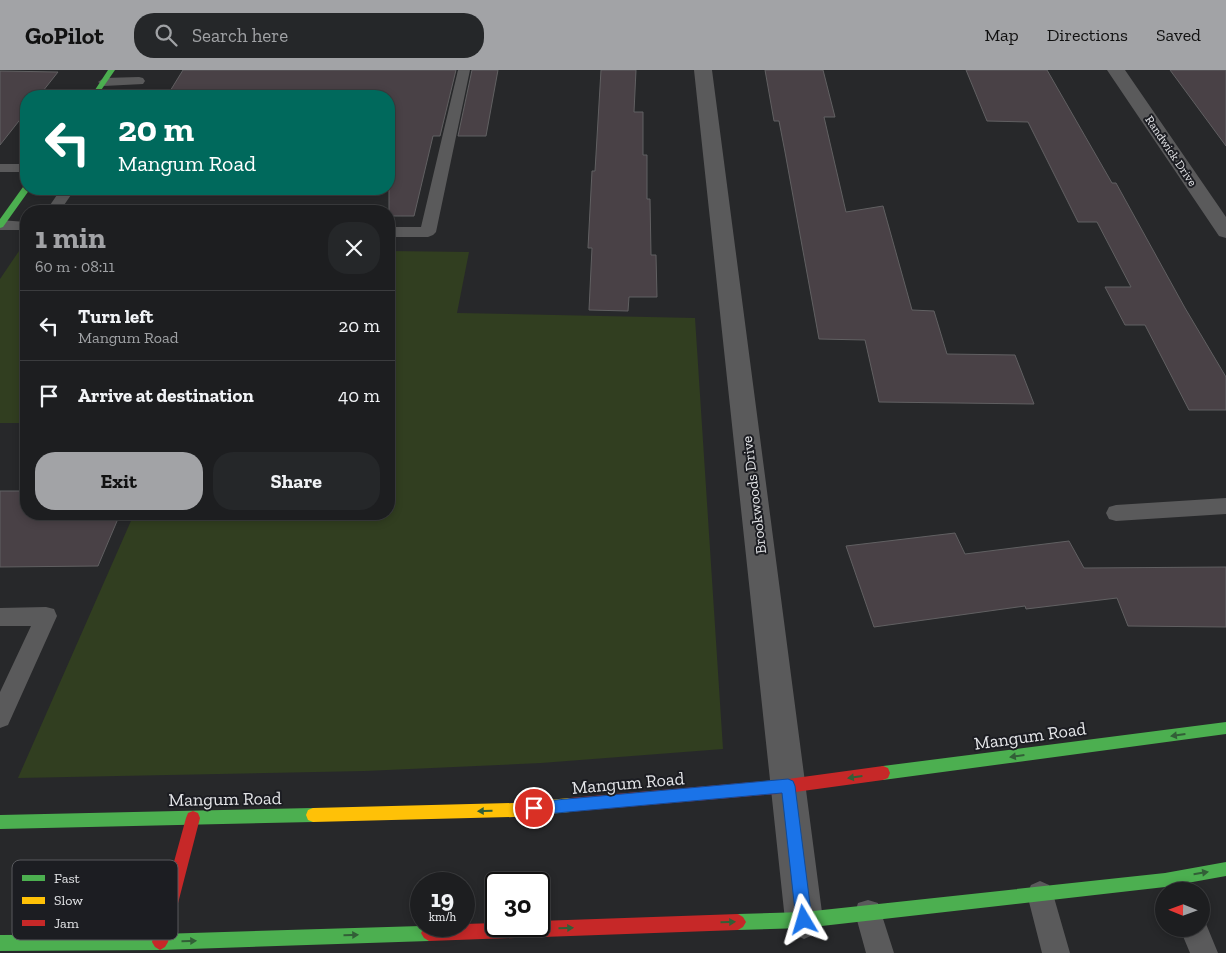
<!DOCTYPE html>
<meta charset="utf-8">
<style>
body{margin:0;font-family:"Zilla Slab",serif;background:#252729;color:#f1f3f6;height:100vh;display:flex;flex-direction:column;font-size:19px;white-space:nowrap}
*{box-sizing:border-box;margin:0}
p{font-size:16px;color:#a0a2a5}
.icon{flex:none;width:28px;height:28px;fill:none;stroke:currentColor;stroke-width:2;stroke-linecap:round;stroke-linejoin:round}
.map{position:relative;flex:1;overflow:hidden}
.side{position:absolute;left:20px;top:135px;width:375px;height:315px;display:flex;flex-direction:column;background:#1d1e20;border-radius:20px;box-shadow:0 2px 8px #0003,0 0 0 1px #3b3c3e}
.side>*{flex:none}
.top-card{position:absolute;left:20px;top:20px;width:375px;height:105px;border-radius:20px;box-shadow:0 2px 8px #0003,0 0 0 1px #3b3c3e;background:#00695c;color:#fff;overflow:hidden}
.needle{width:32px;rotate:271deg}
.buttons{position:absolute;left:1155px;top:812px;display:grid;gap:10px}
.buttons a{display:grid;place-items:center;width:55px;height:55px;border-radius:50%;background:#1d1e20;box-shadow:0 2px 8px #0003,0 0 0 1px #3b3c3e;font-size:25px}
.speed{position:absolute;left:410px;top:802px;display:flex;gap:10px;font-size:25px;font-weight:700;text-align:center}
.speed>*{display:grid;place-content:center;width:65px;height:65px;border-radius:50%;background:#1d1e20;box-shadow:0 2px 8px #0003,0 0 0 1px #3b3c3e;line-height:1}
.speed small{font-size:12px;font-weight:400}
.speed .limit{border:2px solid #111;border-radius:8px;background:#fff;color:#111}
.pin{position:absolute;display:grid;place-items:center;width:42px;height:42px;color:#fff;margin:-21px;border:2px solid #fff;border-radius:50%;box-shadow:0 1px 5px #0007}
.me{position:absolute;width:55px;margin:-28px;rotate:353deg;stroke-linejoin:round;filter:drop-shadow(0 0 4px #0008)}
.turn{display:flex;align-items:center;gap:18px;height:105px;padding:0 15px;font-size:22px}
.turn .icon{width:65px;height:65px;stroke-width:2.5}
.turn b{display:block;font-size:35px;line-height:42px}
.round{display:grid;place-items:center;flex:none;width:52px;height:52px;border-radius:20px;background:#252729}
.head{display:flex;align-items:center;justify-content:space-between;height:85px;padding:0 15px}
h1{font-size:30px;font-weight:700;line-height:38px;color:#a2a3a6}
.action{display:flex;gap:10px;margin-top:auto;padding:10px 15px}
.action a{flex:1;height:58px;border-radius:20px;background:#a2a3a6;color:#111;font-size:20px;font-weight:700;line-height:58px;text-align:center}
.action a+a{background:#252729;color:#f1f3f6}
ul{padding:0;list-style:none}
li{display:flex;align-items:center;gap:15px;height:70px;padding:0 15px;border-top:1px solid #3b3c3e}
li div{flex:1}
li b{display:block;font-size:19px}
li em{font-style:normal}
header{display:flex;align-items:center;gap:30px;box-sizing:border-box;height:70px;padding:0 25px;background:#a2a3a6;color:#111}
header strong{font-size:24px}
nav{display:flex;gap:28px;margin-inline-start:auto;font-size:18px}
.search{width:350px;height:45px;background:#252729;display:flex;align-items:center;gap:12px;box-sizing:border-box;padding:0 18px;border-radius:20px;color:#a0a2a5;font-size:19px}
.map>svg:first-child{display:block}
</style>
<header>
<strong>GoPilot</strong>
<div class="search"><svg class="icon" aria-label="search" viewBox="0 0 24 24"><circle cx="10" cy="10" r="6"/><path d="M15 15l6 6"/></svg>Search here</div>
<nav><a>Map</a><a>Directions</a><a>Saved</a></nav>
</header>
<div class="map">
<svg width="1226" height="883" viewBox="0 0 1226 883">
<rect width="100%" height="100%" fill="#27282a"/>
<!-- green -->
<path fill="#313e20" d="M19,181H26V353H0V209Z
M389,181L469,182L457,243L695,248L723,679L541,693L365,701L18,708L134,444H389Z"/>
<!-- building -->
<path fill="#494146" stroke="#616062" d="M183,0H456L440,66H433L414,146H389V26H167Z
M472,0H498L486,66H458Z
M601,0H636L634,42H643V85H647V129H650L651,185H656L657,227H629L628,241L589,240L592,178H588L592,101H595Z
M765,0H823L835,47H824L846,142L883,136L912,240L934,241L947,284L1015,285L1034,334L879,332L865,270L819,269L785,82L779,51H774Z
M966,0H1047L1112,113H1116L1185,238L1226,307V340H1189L1145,255H1125L1105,217H1131L1097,152H1078L1028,52L987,51Z
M1170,0H1226V76Z
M0,1L58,2L39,26H26V42L0,75Z
M0,421H26V444H120L98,496L0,497Z
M955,463L965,484L1069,471L1084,498L1226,497V557L1128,556L1117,528L1026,539L1025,536L874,557L846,476Z"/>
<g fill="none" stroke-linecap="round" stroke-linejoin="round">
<!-- lane -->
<path fill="#5a5a5b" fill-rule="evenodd" d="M458,0H470L436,162L433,165L428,167H389V157H421Z
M139,7L143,8L145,11L143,14L104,16L98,12L104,8Z
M0,94H26V102H0Z
M61,119H75L60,141H46Z
M0,150L26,152V160H0Z
M1226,428V444L1116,451L1109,449L1106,443L1109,437L1116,435Z
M46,537L54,539L57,546L8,655L0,658V622L31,556H0V538Z
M1040,811L1049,815L1053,824L1070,883H1042L1027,824L1031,815Z
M868,830L878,833L894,883H866L855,843L858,833Z
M1201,848L1204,849L1218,883H1190L1180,859H1201Z"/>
<!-- street -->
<path fill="#5a5a5b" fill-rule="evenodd" d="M694,0H712L823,850L817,863L804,869L791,863L785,850Z
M1107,0H1125L1226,147V168L1219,166Z"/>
<!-- fast -->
<path fill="#4caf50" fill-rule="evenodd" d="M108,0H115L97,26H91Z
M23,117L30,119L3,157L0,158V149Z
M1226,652V664L883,710L878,708L876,703L878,698L883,696Z
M313,738L318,740L320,745L318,750L313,752L0,759V745Z
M1226,792V806L1165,817L804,858L738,860L733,857L730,852L733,847L738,844L804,842L1165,803Z
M421,856L434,858L437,863L434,868L429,871L160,880L0,881V865L160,864Z"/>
<!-- slow -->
<path fill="#ffc107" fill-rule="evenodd" d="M570,728L575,730L577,735L575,740L570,742L514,747L313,752L308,750L306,745L308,740L313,738L514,733Z"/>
<!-- jam -->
<path fill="#c62828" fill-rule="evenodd" d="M883,696L888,698L890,703L888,708L883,710L788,723L570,742L565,740L563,735L565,730L570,728L788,709Z
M193,741L198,743L200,748L168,872L165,877L160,880L155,877L152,872L186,748L188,743Z
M738,844L743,847L746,852L743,857L738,860L429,871L424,868L421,863L424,858L427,856H464V854L496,853V856H539V851Z"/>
</g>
<!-- one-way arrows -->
<defs><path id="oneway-solid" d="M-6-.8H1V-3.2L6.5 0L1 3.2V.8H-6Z" transform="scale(1.25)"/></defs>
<g fill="#325f37">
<use href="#oneway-solid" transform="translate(1178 665) rotate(172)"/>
<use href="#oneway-solid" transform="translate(1017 686) rotate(172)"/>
<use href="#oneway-solid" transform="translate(855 707) rotate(172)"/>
<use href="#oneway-solid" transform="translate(485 741) rotate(179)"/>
<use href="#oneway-solid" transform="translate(1201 803) rotate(-9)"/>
<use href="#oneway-solid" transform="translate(728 852) rotate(-2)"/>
<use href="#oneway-solid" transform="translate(566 858) rotate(-2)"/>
<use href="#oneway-solid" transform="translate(351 865) rotate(-2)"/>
<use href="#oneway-solid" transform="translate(189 871) rotate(-2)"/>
</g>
<!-- route -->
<path fill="#1a73e8" stroke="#114b97" d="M788,709L793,711L795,716L812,850L809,855L804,857L798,855L796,850L782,723L534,745L529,743L527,738L529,734L534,732Z"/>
<g text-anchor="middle" stroke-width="4" stroke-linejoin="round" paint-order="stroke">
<!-- far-street labels -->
<g font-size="12" fill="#e4e5e8" stroke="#1c1d22">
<text transform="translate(1171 81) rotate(56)" y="4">Randwick Drive</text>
</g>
<!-- street labels -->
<g font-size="15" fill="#e4e5e8" stroke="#1c1d22">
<text transform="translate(754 425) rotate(-97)" y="5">Brookwoods Drive</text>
</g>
<!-- near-street labels -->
<g font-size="18" fill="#e4e5e8" stroke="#1c1d22">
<text transform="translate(1030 666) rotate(-8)" y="6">Mangum Road</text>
<text transform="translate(628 713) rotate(-5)" y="6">Mangum Road</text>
<text transform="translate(225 729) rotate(-1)" y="6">Mangum Road</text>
</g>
</g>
<!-- legend -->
<rect x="12" y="790" width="166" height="80" rx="8" fill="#1c1d22" stroke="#58595d" stroke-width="1"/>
<rect x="22" y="805" width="23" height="6" fill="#4caf50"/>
<rect x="22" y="827" width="23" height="7" fill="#ffc107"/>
<rect x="22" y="850" width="23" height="6" fill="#c62828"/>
<g font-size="14" fill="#e4e5e8">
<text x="54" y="813">Fast</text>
<text x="54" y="835">Slow</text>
<text x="54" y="858">Jam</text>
</g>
</svg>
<div class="buttons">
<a><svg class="needle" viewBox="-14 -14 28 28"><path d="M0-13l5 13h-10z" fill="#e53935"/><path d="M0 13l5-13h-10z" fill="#a0a2a5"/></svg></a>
</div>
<div class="speed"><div>19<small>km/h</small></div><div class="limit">30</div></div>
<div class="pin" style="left:534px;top:738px;background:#d93025"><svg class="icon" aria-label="arrive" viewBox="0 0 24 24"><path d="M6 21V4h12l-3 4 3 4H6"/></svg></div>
<svg class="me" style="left:804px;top:850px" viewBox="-20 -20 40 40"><path d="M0-17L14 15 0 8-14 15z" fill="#1a73e8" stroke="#fff" stroke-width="4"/></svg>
<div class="top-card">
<div class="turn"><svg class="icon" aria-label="left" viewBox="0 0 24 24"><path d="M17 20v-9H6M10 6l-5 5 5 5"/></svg><div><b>20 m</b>Mangum Road</div></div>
</div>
<section class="side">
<div class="head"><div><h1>1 min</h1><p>60 m · 08:11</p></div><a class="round"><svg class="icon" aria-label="close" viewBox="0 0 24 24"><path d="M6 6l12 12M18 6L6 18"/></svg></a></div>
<ul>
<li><svg class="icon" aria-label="left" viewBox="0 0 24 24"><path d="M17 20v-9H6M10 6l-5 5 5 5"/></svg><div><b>Turn left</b><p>Mangum Road</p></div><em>20 m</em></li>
<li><svg class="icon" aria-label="arrive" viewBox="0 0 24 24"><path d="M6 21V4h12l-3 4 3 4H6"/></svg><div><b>Arrive at destination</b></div><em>40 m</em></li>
</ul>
<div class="action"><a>Exit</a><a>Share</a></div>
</section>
</div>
